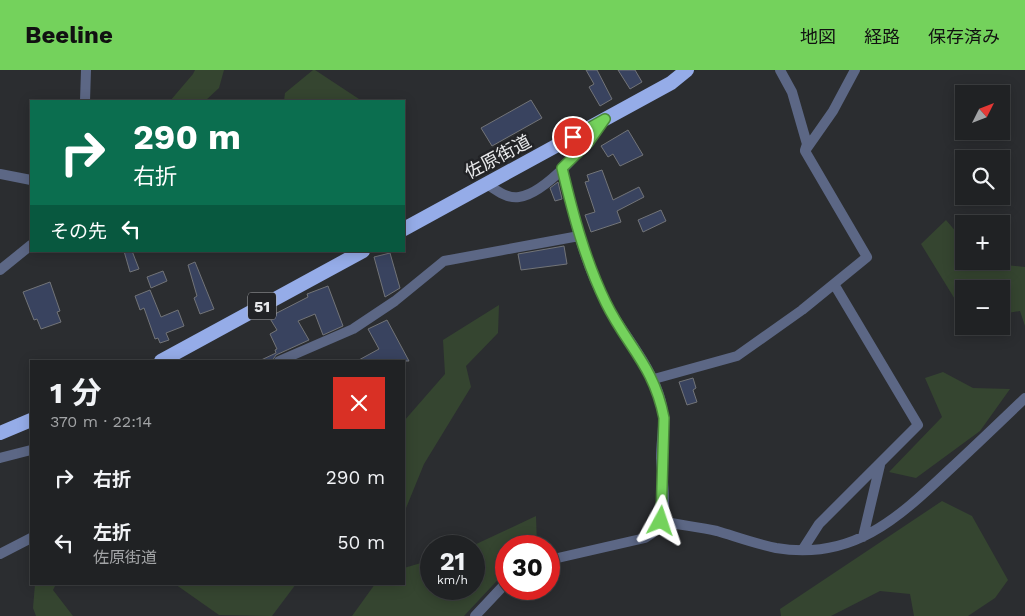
<!DOCTYPE html>
<html lang="ja">
<meta charset="utf-8">
<style>
body{margin:0;font-family:"Work Sans","Noto Sans JP",sans-serif;background:#2d2f31;color:#f1f3f6;height:100vh;display:flex;flex-direction:column;font-size:19px;white-space:nowrap}
*{box-sizing:border-box;margin:0}
p{font-size:16px;color:#a2a4a6}
.icon{flex:none;width:28px;height:28px;fill:none;stroke:currentColor;stroke-width:2;stroke-linecap:round;stroke-linejoin:round}
.map{position:relative;flex:1;overflow:hidden}
.panel{position:absolute;left:30px;top:290px;width:375px;height:225px;display:flex;flex-direction:column;background:#202224;border-radius:0px;box-shadow:0 2px 12px #0003,0 0 0 1px #3d3f41}
.panel>*{flex:none}
.banner{position:absolute;left:30px;top:30px;width:375px;height:152px;border-radius:0px;box-shadow:0 2px 12px #0003,0 0 0 1px #3d3f41;background:#0b6e4f;color:#fff;overflow:hidden}
.needle{width:32px;rotate:48deg}
.buttons{position:absolute;left:955px;top:15px;display:grid;gap:10px}
.buttons a{display:grid;place-items:center;width:55px;height:55px;border-radius:0px;background:#202224;box-shadow:0 2px 12px #0003,0 0 0 1px #3d3f41;font-size:25px}
.speed{position:absolute;left:420px;top:465px;display:flex;gap:10px;font-size:25px;font-weight:700;text-align:center}
.speed>*{display:grid;place-content:center;width:65px;height:65px;border-radius:50%;background:#202224;box-shadow:0 2px 12px #0003,0 0 0 1px #3d3f41;line-height:1}
.speed small{font-size:12px;font-weight:400}
.speed .limit{border:8px solid #d22;background:#fff;color:#111}
.pin{position:absolute;display:grid;place-items:center;width:42px;height:42px;color:#fff;margin:-21px;border:2px solid #fff;border-radius:50%;box-shadow:0 1px 5px #0007}
.me{position:absolute;width:55px;margin:-28px;rotate:5deg;stroke-linejoin:round;filter:drop-shadow(0 0 4px #0008)}
.turn{display:flex;align-items:center;gap:18px;height:105px;padding:0 20px;font-size:22px}
.turn .icon{width:65px;height:65px;stroke-width:2.5}
.turn b{display:block;font-size:35px;line-height:42px}
.then{display:flex;align-items:center;height:48px;padding:0 20px;background:#0003;gap:10px;font-size:19px}
.round{display:grid;place-items:center;flex:none;width:52px;height:52px;border-radius:0px;background:#2d2f31}
.overview{display:flex;align-items:center;justify-content:space-between;height:85px;padding:0 20px}
h1{font-size:30px;font-weight:700;line-height:38px}
ul{padding:0;list-style:none}
li{display:flex;align-items:center;gap:15px;height:65px;padding:0 20px}
li div{flex:1}
li b{display:block;font-size:19px}
li em{font-style:normal}
header{display:flex;align-items:center;gap:30px;box-sizing:border-box;height:70px;padding:0 25px;background:#74d25c;color:#111}
header strong{font-size:24px}
nav{display:flex;gap:28px;margin-inline-start:auto;font-size:18px}
.map>svg:first-child{display:block}
</style>
<header>
<strong>Beeline</strong>
<nav><a>地図</a><a>経路</a><a>保存済み</a></nav>
</header>
<div class="map">
<svg width="1025" height="546" viewBox="0 0 1025 546">
<rect width="100%" height="100%" fill="#2b2d30"/>
<!-- green -->
<path fill="#354530" d="M195,0H224L219,18L205,31H170L193,4Z
M313,0H315L362,31H284L285,23Z
M946,150L964,171V191L1025,197V256L1020,241L1001,244V219H964V244L921,174Z
M499,235L498,263L466,296L471,317L424,394L404,443V351L445,304L443,270Z
M943,302L973,318L1010,319L980,361L916,408L889,402L942,347L925,308Z
M942,431L972,446L1008,510L995,528L968,546H914L910,524L880,521L831,546H781L780,539Z
M536,446L537,476H506V501L464,546H352L375,514H404V498L431,490V519H474V476H472Z
M35,514H56L53,520L73,546H36L33,538Z
M175,514H296L272,546L219,545Z"/>
<!-- building -->
<path fill="#39435f" stroke="#727478" d="M586,0H597L612,29L600,36L589,17L594,14Z
M618,0H635L642,12L630,19Z
M531,30L542,48L492,76L481,58Z
M628,60L643,85L620,96L613,84L608,87L601,76Z
M602,100L613,130L639,117L644,127L617,141L621,152L591,162L585,145L595,142L585,112L589,111L587,105Z
M558,112L562,129L555,131L550,118Z
M661,140L666,151L643,162L638,150Z
M564,176L567,194L521,200L518,184Z
M124,181H132L139,199L130,202Z
M390,183L400,218L385,227L374,187Z
M195,192L214,239L200,244L194,228L197,226L188,195Z
M163,201L167,211L151,218L147,207Z
M50,212L60,241L57,242L61,252L41,259L37,249L34,250L23,222Z
M328,216L343,256L323,265L315,244L298,251L309,270L276,285L272,291H259L276,283L275,280L277,279L270,264L277,260L269,247L308,227L307,224Z
M150,220L161,247L178,240L184,256L166,263L169,270L160,273L158,268L155,269L144,238L140,240L135,226Z
M387,250L409,291H357L379,279L368,259Z
M693,308L696,318L693,320L697,332L687,335L679,312Z"/>
<g fill="none" stroke-linecap="round" stroke-linejoin="round">
<!-- minor -->
<path stroke="#5c6785" stroke-width="10" d="M780,0L792,22L807,74L805,80
M85,31L86,0
M805,81L833,41L855,0
M0,104L31,110
M487,114C496,120 507,129 519,127C545,124 589,73 604,51
M0,200L31,175
M279,291L353,259L395,231L444,191L579,166
M654,309L737,286L802,240L867,187L805,81
M0,388L31,380
M661,451C680,455 699,457 717,461C737,467 756,474 776,478C852,491 897,449 948,401C974,377 1000,352 1025,328
M863,467L880,395
M803,479L819,454L918,355L834,214
M0,484L31,468
M549,490L645,468C652,464 658,459 661,452C667,432 662,408 661,388C661,368 666,350 661,331C651,295 625,267 607,235C584,194 573,144 562,98
M475,546L506,513"/>
<!-- trunk -->
<path stroke="#95ace8" stroke-width="14" d="M404,159L671,13L687,0
M161,291L363,181
M0,363L31,350"/>
</g>
<g fill="none" stroke-linecap="round" stroke-linejoin="round">
<defs>
<path id="route" d="M573,67L605,49L588,73L562,98C573,144 585,190 606,233C627,276 654,296 664,348L661,451"/>
</defs>
<!-- route casing -->
<use href="#route" stroke="#4b883c" stroke-width="12"/>
<!-- route -->
<use href="#route" stroke="#74d25c" stroke-width="9"/>
</g>
<g text-anchor="middle" stroke-width="5" stroke-linejoin="round" paint-order="stroke">
<!-- shield labels -->
<rect fill="#222326" stroke="#adaeb0" stroke-width="1" x="248" y="222.5" width="28" height="27" rx="4"/>
<g font-size="16" font-weight="bold" fill="#e8e9eb">
<text x="262" y="242">51</text>
</g>
<!-- street labels -->
<g font-size="18" fill="#e8e9eb" stroke="#222326">
<text transform="translate(498 87) rotate(-28)" y="6">佐原街道</text>
</g>
</g>
</svg>
<div class="buttons">
<a><svg class="needle" viewBox="-14 -14 28 28"><path d="M0-13l5 13h-10z" fill="#e53935"/><path d="M0 13l5-13h-10z" fill="#a2a4a6"/></svg></a>
<a><svg class="icon" aria-label="search" viewBox="0 0 24 24"><circle cx="10" cy="10" r="6"/><path d="M15 15l6 6"/></svg></a>
<a>+</a>
<a>−</a>
</div>
<div class="speed"><div>21<small>km/h</small></div><div class="limit">30</div></div>
<div class="pin" style="left:573px;top:67px;background:#d93025"><svg class="icon" aria-label="arrive" viewBox="0 0 24 24"><path d="M6 21V4h12l-3 4 3 4H6"/></svg></div>
<svg class="me" style="left:661px;top:451px" viewBox="-20 -20 40 40"><path d="M0-17L14 15 0 8-14 15z" fill="#74d25c" stroke="#fff" stroke-width="4"/></svg>
<div class="banner">
<div class="turn"><svg class="icon" aria-label="right" viewBox="0 0 24 24"><path d="M7 20v-9h11M14 6l5 5-5 5"/></svg><div><b>290 m</b>右折</div></div>
<div class="then">その先<svg class="icon" aria-label="left" viewBox="0 0 24 24"><path d="M17 20v-9H6M10 6l-5 5 5 5"/></svg></div>
</div>
<section class="panel">
<div class="overview"><div><h1>1 分</h1><p>370 m · 22:14</p></div><a class="round" style="background:#d93025;color:#fff"><svg class="icon" aria-label="close" viewBox="0 0 24 24"><path d="M6 6l12 12M18 6L6 18"/></svg></a></div>
<ul>
<li><svg class="icon" aria-label="right" viewBox="0 0 24 24"><path d="M7 20v-9h11M14 6l5 5-5 5"/></svg><div><b>右折</b></div><em>290 m</em></li>
<li><svg class="icon" aria-label="left" viewBox="0 0 24 24"><path d="M17 20v-9H6M10 6l-5 5 5 5"/></svg><div><b>左折</b><p>佐原街道</p></div><em>50 m</em></li>
</ul>
</section>
</div>
